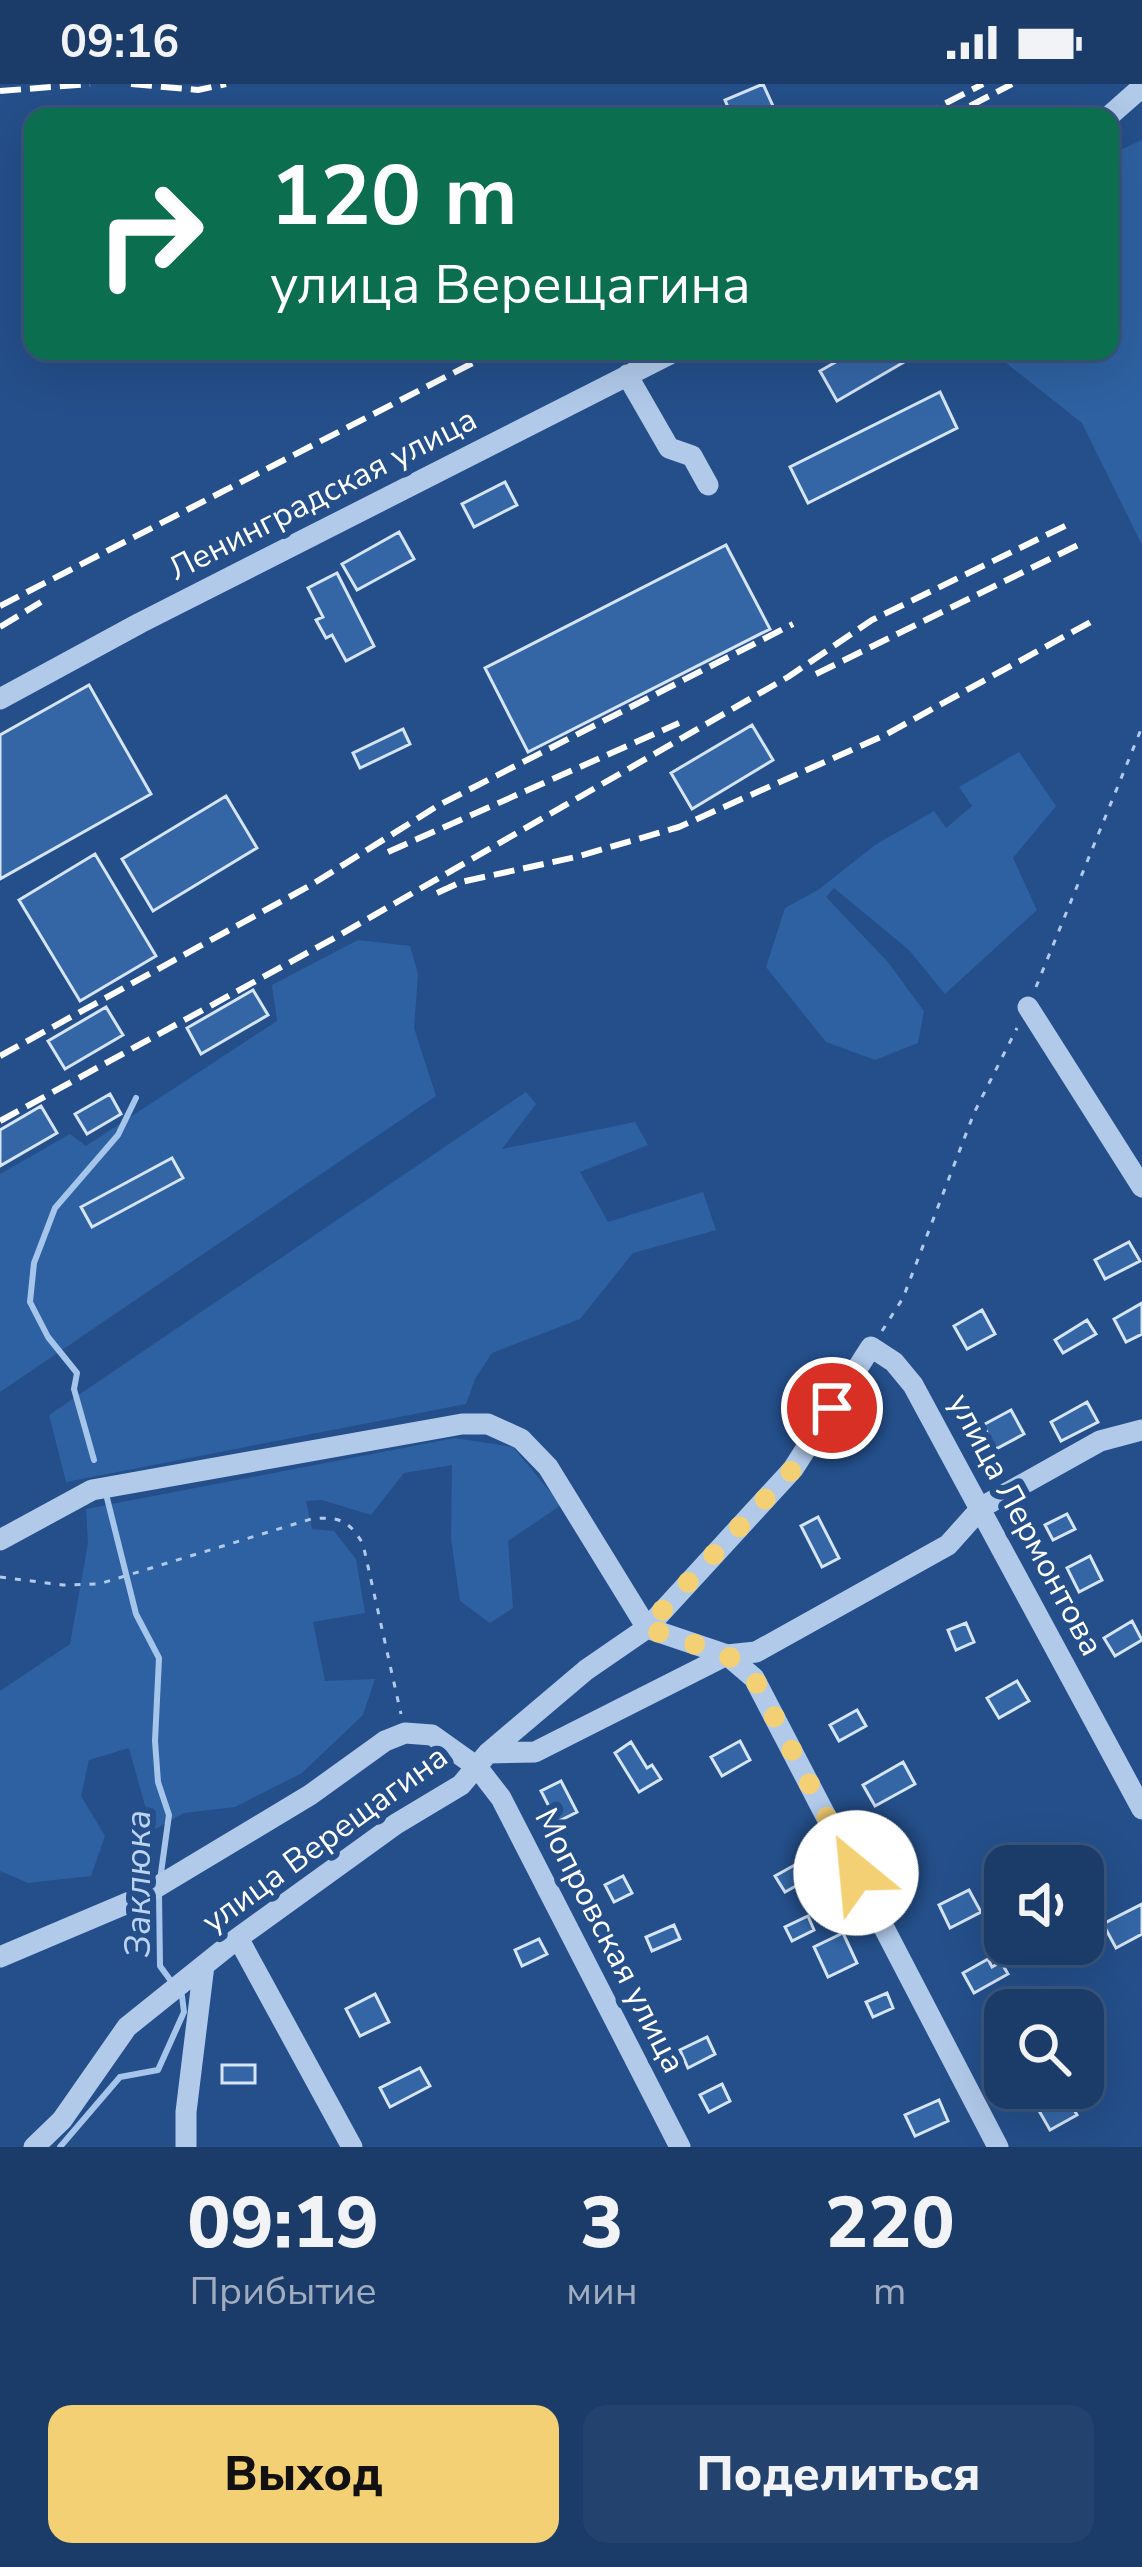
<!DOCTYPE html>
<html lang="ru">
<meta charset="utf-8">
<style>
body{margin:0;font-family:"Nunito Sans",sans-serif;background:#24426e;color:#f1f3f6;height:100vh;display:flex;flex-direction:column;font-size:45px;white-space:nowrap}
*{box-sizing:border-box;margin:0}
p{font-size:39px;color:#a0adc0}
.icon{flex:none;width:66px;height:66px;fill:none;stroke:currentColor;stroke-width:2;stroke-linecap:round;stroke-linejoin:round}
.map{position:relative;height:2063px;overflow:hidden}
.details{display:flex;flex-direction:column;background:#1b3b68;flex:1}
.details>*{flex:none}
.guide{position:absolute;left:24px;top:24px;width:1095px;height:252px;border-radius:24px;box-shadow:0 12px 48px #0002,0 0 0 3px #39557c;background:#0b6e4f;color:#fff;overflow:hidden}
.tools{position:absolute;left:984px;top:1761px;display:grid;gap:24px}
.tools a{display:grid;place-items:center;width:120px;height:120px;border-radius:24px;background:#1b3b68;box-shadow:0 12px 48px #0002,0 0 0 3px #39557c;font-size:60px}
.pin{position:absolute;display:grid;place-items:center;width:102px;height:102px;color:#fff;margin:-51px;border:6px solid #fff;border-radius:50%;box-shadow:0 3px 12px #0007}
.me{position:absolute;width:132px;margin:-66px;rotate:332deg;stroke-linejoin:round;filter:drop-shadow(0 0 9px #0008)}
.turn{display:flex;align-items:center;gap:42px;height:252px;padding:0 48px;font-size:54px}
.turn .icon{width:156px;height:156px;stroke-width:2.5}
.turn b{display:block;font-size:84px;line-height:102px}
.eta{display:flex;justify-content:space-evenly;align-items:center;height:204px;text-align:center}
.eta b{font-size:72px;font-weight:800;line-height:84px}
.cta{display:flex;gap:24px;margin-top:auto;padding:24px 48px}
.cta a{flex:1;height:138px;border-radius:24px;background:#f4d074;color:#111;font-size:48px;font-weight:800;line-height:138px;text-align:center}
.cta a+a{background:#24426e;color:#f1f3f6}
.status{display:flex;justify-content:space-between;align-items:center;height:84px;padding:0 60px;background:#1b3b68;direction:ltr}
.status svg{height:33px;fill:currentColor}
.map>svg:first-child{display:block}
</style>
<div class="status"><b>09:16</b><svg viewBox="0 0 49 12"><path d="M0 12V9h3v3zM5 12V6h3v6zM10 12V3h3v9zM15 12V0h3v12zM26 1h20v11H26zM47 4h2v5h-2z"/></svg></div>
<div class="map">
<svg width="1142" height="2063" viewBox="0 0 1142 2063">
<rect width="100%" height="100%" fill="#244f8a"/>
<!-- green -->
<path fill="#2e61a1" d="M1142,56V461L1082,339L991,267H1110V71Z
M1019,668L1056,722L1013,774L1037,826L945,910L909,866L834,804L826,813L887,877L924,927L918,959L875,976L826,958L766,883L785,824L818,806L875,761L934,727L946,744L972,722L959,703Z
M358,856L410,862L418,890L414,944L436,1012L0,1308V1090L70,1050L86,1062L277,937L272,901Z
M526,1008L536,1020L502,1065L635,1038L648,1061L580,1088L608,1138L703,1108L716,1146L633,1169L580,1235L492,1269L475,1295L466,1320L66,1398L49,1331Z
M455,1354L513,1363L561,1421L508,1457L513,1524L490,1539L460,1517L451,1455L452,1381L404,1389L371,1431L322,1416L306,1417L312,1445L334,1447L356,1475L365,1529L313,1538L325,1597L375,1595L363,1631L302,1689L235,1723L184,1729L152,1747L129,1664L89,1676L81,1712L105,1752L91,1792L28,1799L0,1787V1607L70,1560L88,1459L86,1425Z"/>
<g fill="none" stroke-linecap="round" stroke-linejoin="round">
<!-- stream -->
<path stroke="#a5c5eb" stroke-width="6" d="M94,1376L74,1305L77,1289L48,1253L30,1218L34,1179L55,1124L118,1051L136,1014
M106,1410L136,1530L159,1574L155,1657L158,1698L169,1731L160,1796
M60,2063L120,1993L158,1986L184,1928L182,1912L160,1882L159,1809"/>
</g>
<!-- building -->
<path fill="#3466a6" stroke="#d5e4f7" stroke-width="3" d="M763,0L778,33H732L725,16Z
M855,267H923L837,317L820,287Z
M940,308L957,344L808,419L790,383Z
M505,398L517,421L474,443L462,420Z
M399,448L414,475L357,506L342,480Z
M726,461L770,545L528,668L485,584Z
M337,489L374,562L346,577L332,551L326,554L316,536L323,533L308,504Z
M89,601L151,710L0,795V651Z
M752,641L773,676L692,725L671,689Z
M403,645L410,660L360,684L353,669Z
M226,712L257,764L153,827L122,775Z
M95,770L156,872L80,917L19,816Z
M253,906L268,931L201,970L187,944Z
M106,923L123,951L65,985L48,957Z
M110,1010L121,1030L87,1050L75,1030Z
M41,1022L57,1049L0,1082V1046Z
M172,1074L183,1094L92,1143L81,1123Z
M1129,1158L1140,1177L1105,1195L1095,1176Z
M1142,1219V1250L1126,1258L1114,1235Z
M982,1226L995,1250L967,1265L954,1242Z
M1087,1236L1096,1250L1063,1269L1055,1256Z
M1087,1318L1098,1338L1061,1357L1051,1338Z
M1011,1326L1024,1350L996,1365L983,1341Z
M1067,1430L1075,1445L1053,1456L1045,1441Z
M818,1433L839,1474L822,1483L801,1442Z
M1090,1472L1102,1496L1079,1508L1067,1484Z
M1132,1537L1142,1556L1115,1572L1104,1554Z
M966,1539L974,1558L956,1566L948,1546Z
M1017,1597L1029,1617L999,1634L987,1614Z
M857,1626L866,1642L839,1657L830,1641Z
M740,1657L750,1676L722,1692L711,1673Z
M631,1658L647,1684L652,1681L661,1695L639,1708L615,1669Z
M903,1678L915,1700L875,1722L863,1701Z
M561,1697L577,1728L557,1738L541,1707Z
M802,1777L812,1793L785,1808L775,1792Z
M623,1792L632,1809L614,1818L605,1801Z
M969,1806L981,1828L950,1844L939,1821Z
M1142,1820V1850L1116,1864L1103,1840Z
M808,1832L814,1846L792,1857L785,1843Z
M674,1841L680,1855L652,1867L646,1853Z
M843,1849L857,1879L828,1893L814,1863Z
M539,1855L547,1870L522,1882L515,1866Z
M988,1875L992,1883L1001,1878L1008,1890L974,1909L963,1889Z
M887,1909L893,1924L873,1933L866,1918Z
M375,1910L389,1938L360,1952L346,1925Z
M707,1953L715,1970L688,1984L680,1966Z
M222,1981H255V1999H222Z
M420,1984L430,2002L390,2023L380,2004Z
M722,2000L730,2017L709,2028L700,2011Z
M1044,2004H1062L1077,2031L1050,2046L1030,2011Z
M939,2016L948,2037L915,2052L905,2031Z"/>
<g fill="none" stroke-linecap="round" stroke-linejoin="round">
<!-- path -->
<path stroke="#b1caea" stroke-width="3" stroke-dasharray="6 9" stroke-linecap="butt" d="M1036,903L1142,643
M882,1247L903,1214L974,1029L1017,944
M0,1493L63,1501L99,1500L311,1435C338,1432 349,1436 363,1460L401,1630"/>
<!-- minor -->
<path stroke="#b1caea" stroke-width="21" d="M1108,33L1142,3
M627,291L669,364L692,372L708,401
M0,615L140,539L676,267
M1028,923L1142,1103
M0,1456L92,1406L462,1340H488L521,1355L548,1383L647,1544L727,1571L754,1594L998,2063
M488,1669L535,1668L727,1571L756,1568L948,1461L982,1423L1100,1357L1142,1346
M238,1854L352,2063
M0,1873L137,1815L310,1711L385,1657L405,1649L432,1651L477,1683L501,1714L680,2063
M34,2063L62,2036L127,1943L238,1854L396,1740L461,1701L488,1669L586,1586L647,1544L793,1385L871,1263L894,1278L913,1301L1142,1725
M186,2063V2028L204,1881"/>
<!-- rail -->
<path stroke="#fff" stroke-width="6" stroke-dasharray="21 9" stroke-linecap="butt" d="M131,0L198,6L226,0
M0,7L90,0
M970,22L1012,0
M919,33L983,0
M0,522L496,267
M0,543L41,518
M816,590L1078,461
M388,768L679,639
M437,809L461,798L576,773L679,743L885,651L1096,535
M0,972L311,801L439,721L793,540
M0,1037L338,852L788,593L872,536L1067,441"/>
</g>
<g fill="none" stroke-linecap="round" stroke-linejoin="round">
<!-- route -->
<path stroke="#f4d074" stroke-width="21" stroke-dasharray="0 37.8" d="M832,1324L793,1385L646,1544L727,1571L754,1594L856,1789"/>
</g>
<g text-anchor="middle" stroke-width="12" stroke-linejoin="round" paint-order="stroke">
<!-- street labels -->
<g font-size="33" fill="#fff" stroke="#244f8a">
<text transform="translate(322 409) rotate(-27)" y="12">Ленинградская улица</text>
<text transform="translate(1027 1440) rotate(62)" y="12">улица Лермонтова</text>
<text transform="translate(324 1754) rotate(-36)" y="12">улица Верещагина</text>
<text transform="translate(611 1856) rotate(63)" y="12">Мопровская улица</text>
</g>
<!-- water labels -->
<g font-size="36" font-style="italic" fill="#bcd4f1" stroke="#244f8a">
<text transform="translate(137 1800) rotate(-90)" y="13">Заклюка</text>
</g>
</g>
</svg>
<div class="tools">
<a><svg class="icon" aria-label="sound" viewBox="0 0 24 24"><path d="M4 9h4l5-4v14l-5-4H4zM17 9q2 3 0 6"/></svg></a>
<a><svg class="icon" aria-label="search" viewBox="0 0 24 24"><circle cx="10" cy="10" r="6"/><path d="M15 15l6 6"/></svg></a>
</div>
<div class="pin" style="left:832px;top:1324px;background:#d93025"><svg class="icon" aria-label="arrive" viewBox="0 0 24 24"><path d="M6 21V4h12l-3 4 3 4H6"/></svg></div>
<svg class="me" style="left:856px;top:1789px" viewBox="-20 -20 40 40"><circle r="19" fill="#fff"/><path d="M0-13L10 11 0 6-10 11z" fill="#f4d074"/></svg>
<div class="guide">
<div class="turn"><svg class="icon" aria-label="right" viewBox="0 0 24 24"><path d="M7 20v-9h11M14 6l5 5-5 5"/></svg><div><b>120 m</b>улица Верещагина</div></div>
</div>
</div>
<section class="details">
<div class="eta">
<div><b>09:19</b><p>Прибытие</p></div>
<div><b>3</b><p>мин</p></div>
<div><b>220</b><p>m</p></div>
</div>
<div class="cta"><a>Выход</a><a>Поделиться</a></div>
</section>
